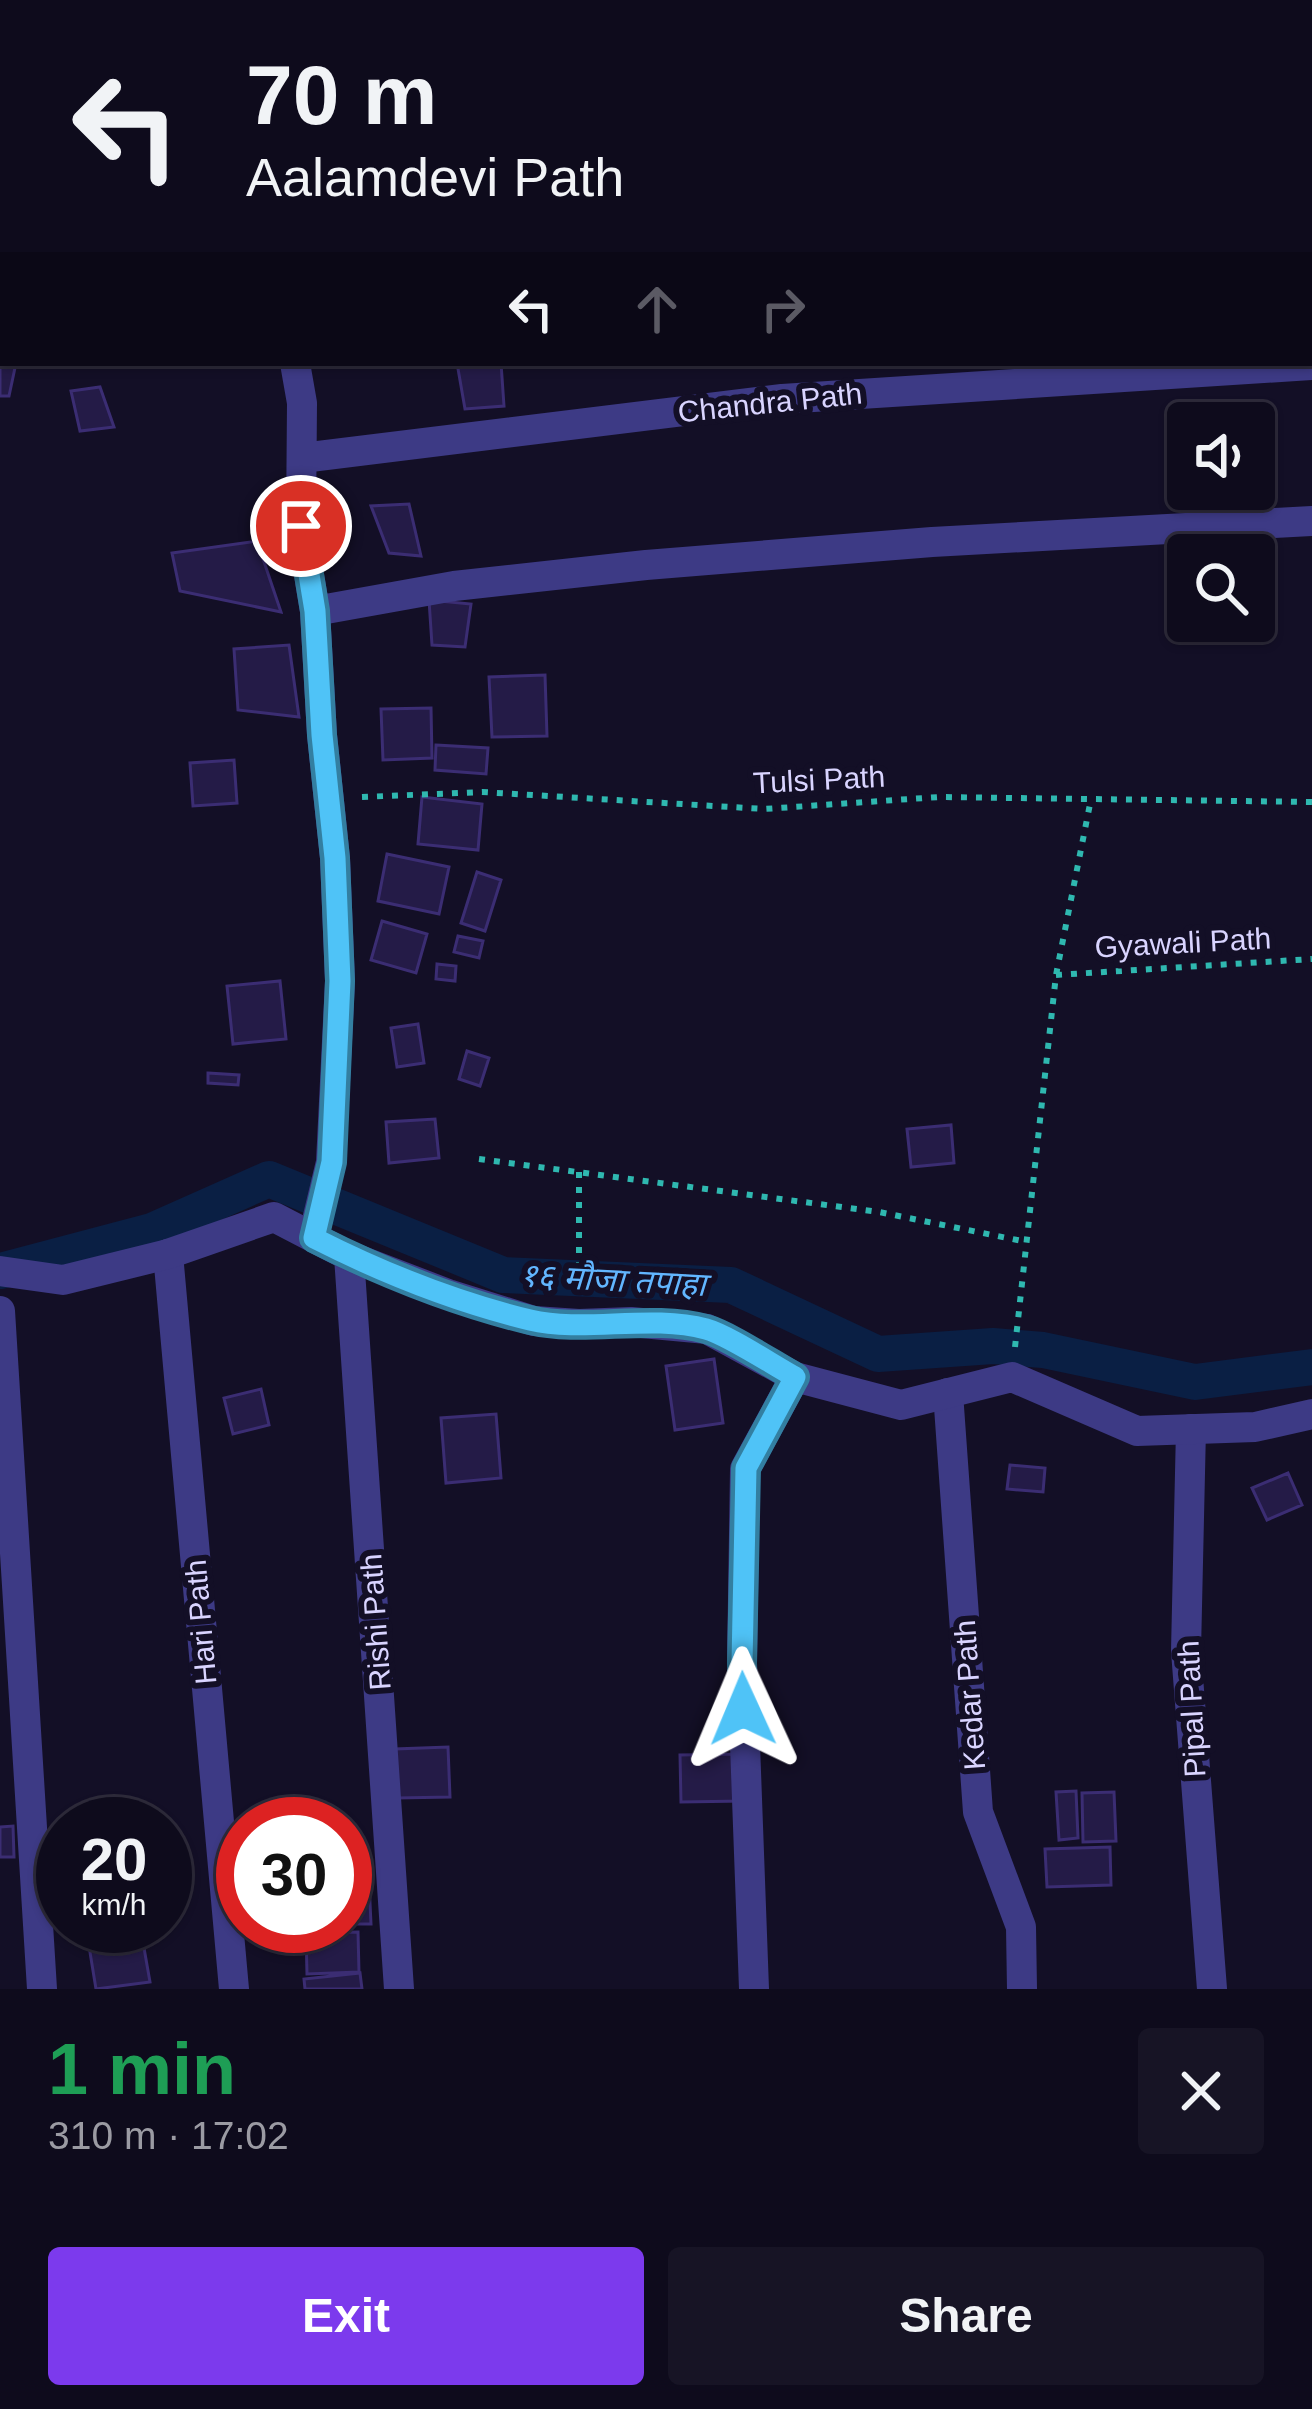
<!DOCTYPE html>
<meta charset="utf-8">
<style>
body{margin:0;font-family:Arial,"Noto Sans Devanagari",sans-serif;background:#171425;color:#f1f3f6;height:100vh;display:flex;flex-direction:column;font-size:45px;white-space:nowrap}
*{box-sizing:border-box;margin:0}
p{font-size:39px;color:#9b9ba3}
.icon{flex:none;width:66px;height:66px;fill:none;stroke:currentColor;stroke-width:2;stroke-linecap:round;stroke-linejoin:round}
.map{position:relative;height:1989px;overflow:hidden}
.details{display:flex;flex-direction:column;background:#0e0b1c;flex:1}
.details>*{flex:none}
.hud{position:absolute;left:0px;top:0px;width:1314px;height:366px;box-shadow:0 3px 9px #0004,0 0 0 3px #2e2b3b;background:#0e0b1c;color:#f1f3f6;overflow:hidden}
.fabs{position:absolute;left:1167px;top:402px;display:grid;gap:24px}
.fabs a{display:grid;place-items:center;width:108px;height:108px;border-radius:12px;background:#0e0b1c;box-shadow:0 3px 9px #0004,0 0 0 3px #2e2b3b;font-size:60px}
.speed{position:absolute;left:36px;top:1797px;display:flex;gap:24px;font-size:60px;font-weight:700;text-align:center}
.speed>*{display:grid;place-content:center;width:156px;height:156px;border-radius:50%;background:#0e0b1c;box-shadow:0 3px 9px #0004,0 0 0 3px #2e2b3b;line-height:1}
.speed small{font-size:30px;font-weight:400}
.speed .limit{border:18px solid #d22;background:#fff;color:#111}
.pin{position:absolute;display:grid;place-items:center;width:102px;height:102px;color:#fff;margin:-51px;border:6px solid #fff;border-radius:50%;box-shadow:0 3px 12px #0007}
.me{position:absolute;width:132px;margin:-66px;rotate:359deg;stroke-linejoin:round;filter:drop-shadow(0 0 9px #0008)}
.turn{display:flex;align-items:center;gap:42px;height:252px;padding:0 48px;font-size:54px}
.turn .icon{width:156px;height:156px;stroke-width:2.5}
.turn b{display:block;font-size:84px;line-height:102px}
.lanes{display:flex;align-items:center;height:114px;padding:0 48px;background:#0003;justify-content:center;gap:60px;direction:ltr}
.lanes .off{opacity:.35}
.round{display:grid;place-items:center;flex:none;width:126px;height:126px;border-radius:12px;background:#171425}
.headline{display:flex;align-items:center;justify-content:space-between;height:204px;padding:0 48px}
h1{font-size:72px;font-weight:700;line-height:90px;color:#1e9e55}
.primary-button{display:flex;gap:24px;margin-top:auto;padding:24px 48px}
.primary-button a{flex:1;height:138px;border-radius:12px;background:#7c3aed;color:#fff;font-size:48px;font-weight:700;line-height:138px;text-align:center}
.primary-button a+a{background:#171425;color:#f1f3f6}
.map>svg:first-child{display:block}
</style>
<div class="map">
<svg width="1312" height="1989" viewBox="0 0 1312 1989">
<rect width="100%" height="100%" fill="#130f26"/>
<g fill="none" stroke-linecap="round" stroke-linejoin="round">
<!-- canal -->
<path stroke="#0a1f44" stroke-width="36" d="M0,1271L152,1231L269,1179L503,1275L731,1285L878,1354L993,1346L1043,1350L1195,1382L1312,1367"/>
</g>
<!-- building -->
<path fill="#241b47" stroke="#3b2d73" stroke-width="3" d="M781,0H867L868,3H784Z
M1134,0H1257L1256,3H1135Z
M0,349H3V363H16L9,396H0Z
M457,363H501L504,406L465,409Z
M100,387L114,427L80,431L71,391Z
M409,504L421,556L389,553L371,506Z
M257,541L281,612L180,591L172,553Z
M429,600L471,604L465,647L432,645Z
M289,645L299,717L238,710L234,649Z
M545,675L547,736L492,737L489,677Z
M431,708L432,758L383,760L381,709Z
M436,745L488,748L486,774L435,770Z
M234,760L237,803L193,806L190,763Z
M422,797L482,804L478,850L418,844Z
M387,854L449,867L439,914L378,901Z
M477,872L501,880L485,931L461,923Z
M382,921L427,934L416,973L371,960Z
M458,936L483,941L479,958L454,952Z
M437,964L456,966L455,981L436,979Z
M280,981L286,1039L233,1044L227,986Z
M418,1024L424,1063L397,1067L391,1028Z
M467,1051L489,1058L480,1086L459,1079Z
M208,1073L239,1075L238,1085L208,1083Z
M435,1119L439,1158L389,1163L386,1122Z
M951,1125L954,1163L911,1167L907,1129Z
M714,1359L723,1423L675,1430L666,1366Z
M261,1389L269,1425L233,1434L224,1398Z
M496,1414L501,1478L446,1483L441,1418Z
M1010,1465L1045,1468L1043,1492L1007,1489Z
M1288,1473L1302,1505L1267,1520L1252,1488Z
M448,1747L450,1797L397,1798L395,1749Z
M742,1754L743,1801L681,1802L680,1755Z
M1076,1791L1078,1838L1059,1840L1056,1792Z
M1114,1792L1116,1841L1083,1842L1082,1793Z
M13,1826L14,1857H0V1827Z
M1110,1847L1111,1885L1047,1887L1045,1849Z
M369,1881L371,1924H345V1882Z
M141,1931L150,1982L96,1989L88,1940Z
M358,1932L359,1972L307,1974L306,1933Z
M360,1973L362,1989H305L304,1979Z"/>
<g fill="none" stroke-linecap="round" stroke-linejoin="round">
<!-- path -->
<path stroke="#2fb8b0" stroke-width="6" stroke-dasharray="6 9" stroke-linecap="butt" d="M362,797L482,792L764,809L939,797L1312,802
M1056,975L1312,959
M479,1159L879,1212L1027,1242
M579,1172V1291
M1015,1347L1056,975L1091,799"/>
<!-- minor -->
<path stroke="#3d3a85" stroke-width="30" d="M261,0V3
M1059,0V3
M1311,265H1312
M0,300H3
M295,363L302,403L301,527L315,611L322,735L335,858L340,981L331,1162L313,1237
M302,458L782,399L1312,365
M315,611L454,586L646,565L932,542L1312,521
M168,1254L234,1989
M349,1256L399,1989
M0,1311L42,1989
M948,1393L978,1812L1021,1927L1022,1989
M1191,1429L1186,1651L1212,1989
M754,1989L742,1663L745,1469L795,1377"/>
<!-- tertiary -->
<path stroke="#3d3a85" stroke-width="30" d="M0,1271L63,1280L168,1254L274,1217L349,1256L448,1294L534,1321L579,1324L631,1322L707,1329L795,1377L901,1405L1012,1377L1137,1431L1255,1427L1312,1414"/>
</g>
<g fill="none" stroke-linecap="round" stroke-linejoin="round">
<defs>
<path id="route" d="M301,526L315,611L322,735L335,858L340,981L332,1162L314,1238C381,1272 456,1302 530,1320C584,1333 650,1314 706,1329C728,1335 773,1365 795,1377L746,1468L742,1663L743,1709"/>
</defs>
<!-- route casing -->
<use href="#route" stroke="#337fa1" stroke-width="30"/>
<!-- route -->
<use href="#route" stroke="#4fc3f7" stroke-width="21"/>
</g>
<g text-anchor="middle" stroke-width="12" stroke-linejoin="round" paint-order="stroke">
<!-- street labels -->
<g font-size="30" fill="#d9d4ff" stroke="#130f26">
<text transform="translate(770 403) rotate(-6)" y="10">Chandra Path</text>
<text transform="translate(819 780) rotate(-3)" y="10">Tulsi Path</text>
<text transform="translate(1183 943) rotate(-3)" y="10">Gyawali Path</text>
<text transform="translate(201 1622) rotate(-95)" y="10">Hari Path</text>
<text transform="translate(376 1622) rotate(-94)" y="10">Rishi Path</text>
<text transform="translate(970 1695) rotate(-94)" y="10">Kedar Path</text>
<text transform="translate(1192 1709) rotate(-93)" y="10">Pipal Path</text>
</g>
<!-- water labels -->
<g font-size="33" font-style="italic" fill="#62b6ff" stroke="#130f26">
<text transform="translate(613 1279) rotate(3)" y="12">१६ मौजा तपाहा</text>
</g>
</g>
</svg>
<div class="fabs">
<a><svg class="icon" aria-label="sound" viewBox="0 0 24 24"><path d="M4 9h4l5-4v14l-5-4H4zM17 9q2 3 0 6"/></svg></a>
<a><svg class="icon" aria-label="search" viewBox="0 0 24 24"><circle cx="10" cy="10" r="6"/><path d="M15 15l6 6"/></svg></a>
</div>
<div class="speed"><div>20<small>km/h</small></div><div class="limit">30</div></div>
<div class="pin" style="left:301px;top:526px;background:#d93025"><svg class="icon" aria-label="arrive" viewBox="0 0 24 24"><path d="M6 21V4h12l-3 4 3 4H6"/></svg></div>
<svg class="me" style="left:743px;top:1709px" viewBox="-20 -20 40 40"><path d="M0-17L14 15 0 8-14 15z" fill="#4fc3f7" stroke="#fff" stroke-width="4"/></svg>
<div class="hud">
<div class="turn"><svg class="icon" aria-label="left" viewBox="0 0 24 24"><path d="M17 20v-9H6M10 6l-5 5 5 5"/></svg><div><b>70 m</b>Aalamdevi Path</div></div>
<div class="lanes"><svg class="icon" aria-label="left" viewBox="0 0 24 24"><path d="M17 20v-9H6M10 6l-5 5 5 5"/></svg><svg class="icon off" aria-label="ahead" viewBox="0 0 24 24"><path d="M12 20V5M6 11l6-6 6 6"/></svg><svg class="icon off" aria-label="right" viewBox="0 0 24 24"><path d="M7 20v-9h11M14 6l5 5-5 5"/></svg></div>
</div>
</div>
<section class="details">
<div class="headline"><div><h1>1 min</h1><p>310 m · 17:02</p></div><a class="round"><svg class="icon" aria-label="close" viewBox="0 0 24 24"><path d="M6 6l12 12M18 6L6 18"/></svg></a></div>
<div class="primary-button"><a>Exit</a><a>Share</a></div>
</section>
